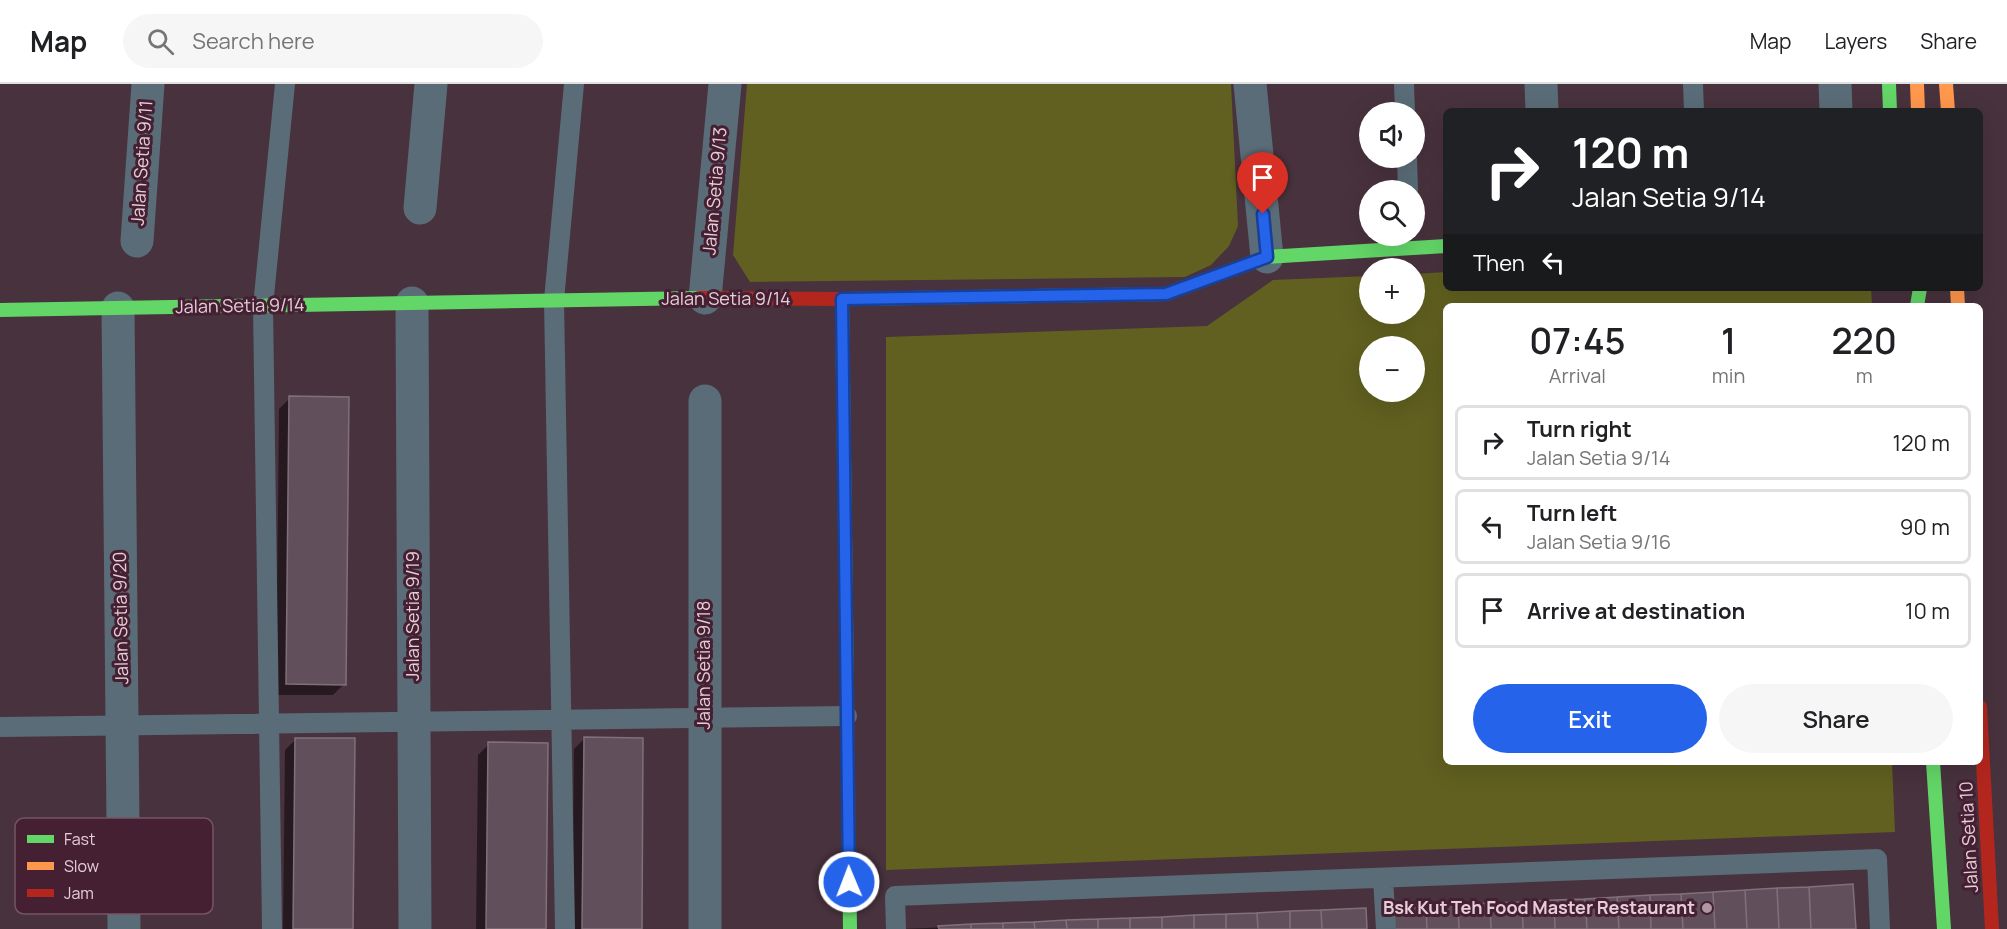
<!DOCTYPE html>
<meta charset="utf-8">
<style>
body{margin:0;font-family:Manrope,sans-serif;background:#f6f6f6;color:#202124;height:100vh;display:flex;flex-direction:column;font-size:22px;white-space:nowrap}
*{box-sizing:border-box;margin:0}
p{font-size:20px;color:#757577}
.icon{flex:none;width:33px;height:33px;fill:none;stroke:currentColor;stroke-width:2;stroke-linecap:round;stroke-linejoin:round}
.map{position:relative;flex:1;overflow:hidden}
.drawer{position:absolute;left:1443px;top:219px;width:540px;height:462px;display:flex;flex-direction:column;background:#fff;border-radius:9px;box-shadow:0 6px 24px #0002}
.drawer>*{flex:none}
.hud{position:absolute;left:1443px;top:24px;width:540px;height:183px;border-radius:9px;box-shadow:0 6px 24px #0002;background:#202124;color:#fff;overflow:hidden}
.fabs{position:absolute;left:1359px;top:18px;display:grid;gap:12px}
.fabs a{display:grid;place-items:center;width:66px;height:66px;border-radius:50%;background:#fff;box-shadow:0 6px 24px #0002;font-size:30px}
.pin{position:absolute;display:grid;place-items:center;width:51px;height:51px;color:#fff;margin:-62px -26px;border-radius:50% 50% 50% 0;rotate:-45deg;box-shadow:0 0 6px #0007}
.pin .icon{rotate:45deg}
.me{position:absolute;width:66px;margin:-33px;rotate:359deg;stroke-linejoin:round;filter:drop-shadow(0 0 4px #0008)}
.turn{display:flex;align-items:center;gap:21px;height:126px;padding:0 30px;font-size:27px}
.turn .icon{width:78px;height:78px;stroke-width:2.5}
.turn b{display:block;font-size:42px;line-height:51px}
.then{display:flex;align-items:center;height:57px;padding:0 30px;background:#0003;gap:12px;font-size:22px}
.eta{display:flex;justify-content:space-evenly;align-items:center;height:102px;text-align:center}
.eta b{font-size:36px;font-weight:600;line-height:42px}
.cta{display:flex;gap:12px;margin-top:auto;padding:12px 30px}
.cta a{flex:1;height:69px;border-radius:36px;background:#2563eb;color:#fff;font-size:24px;font-weight:600;line-height:69px;text-align:center}
.cta a+a{background:#f6f6f6;color:#202124}
ul{padding:0;list-style:none}
li{display:flex;align-items:center;gap:18px;height:75px;margin:0 12px 9px;padding:0 18px;border:3px solid #e0e0e0;border-radius:9px}
li div{flex:1}
li b{display:block;font-size:22px}
li em{font-style:normal}
header{display:flex;align-items:center;gap:36px;box-sizing:border-box;height:84px;padding:0 30px;background:#fff;border-bottom:2px solid #e0e0e0}
header strong{font-size:28px}
nav{display:flex;gap:33px;margin-inline-start:auto;font-size:21px}
.search{width:420px;height:54px;background:#f6f6f6;display:flex;align-items:center;gap:15px;box-sizing:border-box;padding:0 21px;border-radius:33px;color:#757577;font-size:22px}
.map>svg:first-child{display:block}
</style>
<header>
<strong>Map</strong>
<div class="search"><svg class="icon" aria-label="search" viewBox="0 0 24 24"><circle cx="10" cy="10" r="6"/><path d="M15 15l6 6"/></svg>Search here</div>
<nav><a>Map</a><a>Layers</a><a>Share</a></nav>
</header>
<div class="map">
<svg width="2007" height="845" viewBox="0 0 2007 845">
<rect width="100%" height="100%" fill="#48323d"/>
<!-- green -->
<path fill="#616020" fill-rule="evenodd" d="M747,0H1231L1238,142L1229,162L1211,181L1185,193L750,198L733,171Z
M1446,188V204H1871L1872,222H1446V678H1892L1895,748L886,786V253L1207,242L1273,196L1369,192L1370,230H1414L1415,190ZM1370,262H1414V308H1370Z"/>
<!-- shadow -->
<path fill="#0007" d="M290,314L344,600L333,611H276L279,325Z
M585,654L640,845H572L574,665Z
M296,655L351,845H283L285,666Z
M489,660L544,845H476L478,671Z
M1364,826L1365,845H901Z"/>
<!-- building -->
<path fill="#61505b" stroke="#81707b" stroke-width="1.5" d="M289,312L349,313L346,601L286,600Z
M584,653L643,654L642,845H582Z
M295,654H355L353,845H293Z
M488,658L548,659L546,845H486Z
M1853,800L1856,845H1811L1809,803Z
M1809,803L1811,845H1779L1777,804Z
M1777,804L1779,845H1747L1745,806Z
M1745,806L1747,845H1715L1713,808Z
M1713,808L1715,845H1683L1681,810Z
M1681,810L1683,845H1651L1650,811Z
M1650,811L1651,845H1619L1617,813Z
M1617,813L1619,845H1587L1585,815Z
M1585,815L1587,845H1555L1554,816Z
M1554,816L1555,845H1523L1522,818Z
M1522,818L1523,845H1491L1490,819Z
M1490,819L1491,845H1459L1458,821Z
M1458,821L1459,845H1427L1426,823Z
M1426,823L1427,845H1392L1391,825Z
M1366,824L1367,845H1322L1321,826Z
M1321,826L1322,845H1290V827Z
M1290,827V845H1258L1257,829Z
M1257,829L1258,845H1226V830Z
M1226,830V845H1194V831Z
M1194,831V845H1162V833Z
M1162,833V845H1130V834Z
M1130,834V845H1098V835Z
M1098,835V845H1067L1066,836Z
M1066,836L1067,845H1035L1034,838Z
M1034,838L1035,845H1003V839Z
M1003,839V845H971V840Z
M971,840V845H939L938,842Z"/>
<g fill="none" stroke-linecap="round" stroke-linejoin="round">
<!-- lane -->
<path stroke="#5a6c77" stroke-width="20" d="M1404,0L1405,28
M1693,0L1694,27
M1407,74L1408,106
M0,643L847,632
M1383,794L1386,845
M272,845L263,222L285,0
M565,845L554,216L574,0
M896,845L895,812L1877,775L1880,845"/>
<!-- street -->
<path stroke="#5a6c77" stroke-width="33" d="M1250,0L1267,173
M1541,0L1542,27
M1835,0L1836,27
M420,124L431,0
M137,157L148,0
M705,214L725,0
M412,219L415,845
M118,224L124,845
M705,845V317"/>
<!-- fast -->
<path stroke="#63d668" stroke-width="14" d="M1889,0L1890,27
M842,215L847,608
M847,215L1166,210L1267,173L1446,162
M1917,222L1920,204
M0,226L699,214
M1933,678L1944,845
M849,762L850,845"/>
<!-- slow -->
<path stroke="#ff974d" stroke-width="14" d="M1917,0L1918,27
M1946,0L1948,27
M1957,204L1958,222"/>
<!-- jam -->
<path stroke="#b3261e" stroke-width="14" d="M699,214L847,215
M847,608L849,762
M1980,623L1992,845"/>
</g>
<g fill="none" stroke-linecap="round" stroke-linejoin="round">
<defs>
<path id="route" d="M849,798L842,215L1166,210L1267,173L1263,130"/>
</defs>
<!-- route casing -->
<use href="#route" stroke="#184099" stroke-width="15"/>
<!-- route -->
<use href="#route" stroke="#2563eb" stroke-width="10"/>
</g>
<!-- markers -->
<circle fill="#af97a2" stroke="#452032" stroke-width="2" cx="1707" cy="824" r="6"/>
<g text-anchor="middle" stroke-width="6" stroke-linejoin="round" paint-order="stroke">
<!-- street labels -->
<g font-size="18" fill="#e6ced8" stroke="#452032">
<text transform="translate(142 79) rotate(-86)" y="6">Jalan Setia 9/11</text>
<text transform="translate(715 107) rotate(-85)" y="6">Jalan Setia 9/13</text>
<text x="726" y="221">Jalan Setia 9/14</text>
<text transform="translate(240 222) rotate(-1)" y="6">Jalan Setia 9/14</text>
<text transform="translate(413 532) rotate(-90)" y="6">Jalan Setia 9/19</text>
<text transform="translate(121 534) rotate(-91)" y="6">Jalan Setia 9/20</text>
<text transform="translate(704 581) rotate(-90)" y="6">Jalan Setia 9/18</text>
<text transform="translate(1969 753) rotate(-93)" y="6">Jalan Setia 10</text>
</g>
<!-- poi labels -->
<g font-size="18" font-weight="bold" fill="#e6ced8" stroke="#452032" text-anchor="end">
<text x="1695" y="830">Bsk Kut Teh Food Master Restaurant</text>
</g>
</g>
<!-- legend -->
<rect x="15" y="734" width="198" height="96" rx="9" fill="#452032" stroke="#755464" stroke-width="1.5"/>
<rect x="27" y="751" width="27" height="8" fill="#63d668"/>
<rect x="27" y="778" width="27" height="8" fill="#ff974d"/>
<rect x="27" y="805" width="27" height="8" fill="#b3261e"/>
<g font-size="16" fill="#e6ced8">
<text x="64" y="761">Fast</text>
<text x="64" y="788">Slow</text>
<text x="64" y="815">Jam</text>
</g>
</svg>
<div class="fabs">
<a><svg class="icon" aria-label="sound" viewBox="0 0 24 24"><path d="M4 9h4l5-4v14l-5-4H4zM17 9q2 3 0 6"/></svg></a>
<a><svg class="icon" aria-label="search" viewBox="0 0 24 24"><circle cx="10" cy="10" r="6"/><path d="M15 15l6 6"/></svg></a>
<a>+</a>
<a>−</a>
</div>
<div class="pin" style="left:1263px;top:130px;background:#d93025"><svg class="icon" aria-label="arrive" viewBox="0 0 24 24"><path d="M6 21V4h12l-3 4 3 4H6"/></svg></div>
<svg class="me" style="left:849px;top:798px" viewBox="-20 -20 40 40"><circle r="17" fill="#2563eb" stroke="#fff" stroke-width="3"/><path d="M0-11L8 9 0 5-8 9z" fill="#fff"/></svg>
<div class="hud">
<div class="turn"><svg class="icon" aria-label="right" viewBox="0 0 24 24"><path d="M7 20v-9h11M14 6l5 5-5 5"/></svg><div><b>120 m</b>Jalan Setia 9/14</div></div>
<div class="then">Then<svg class="icon" aria-label="left" viewBox="0 0 24 24"><path d="M17 20v-9H6M10 6l-5 5 5 5"/></svg></div>
</div>
<section class="drawer">
<div class="eta">
<div><b>07:45</b><p>Arrival</p></div>
<div><b>1</b><p>min</p></div>
<div><b>220</b><p>m</p></div>
</div>
<ul>
<li><svg class="icon" aria-label="right" viewBox="0 0 24 24"><path d="M7 20v-9h11M14 6l5 5-5 5"/></svg><div><b>Turn right</b><p>Jalan Setia 9/14</p></div><em>120 m</em></li>
<li><svg class="icon" aria-label="left" viewBox="0 0 24 24"><path d="M17 20v-9H6M10 6l-5 5 5 5"/></svg><div><b>Turn left</b><p>Jalan Setia 9/16</p></div><em>90 m</em></li>
<li><svg class="icon" aria-label="arrive" viewBox="0 0 24 24"><path d="M6 21V4h12l-3 4 3 4H6"/></svg><div><b>Arrive at destination</b></div><em>10 m</em></li>
</ul>
<div class="cta"><a>Exit</a><a>Share</a></div>
</section>
</div>
